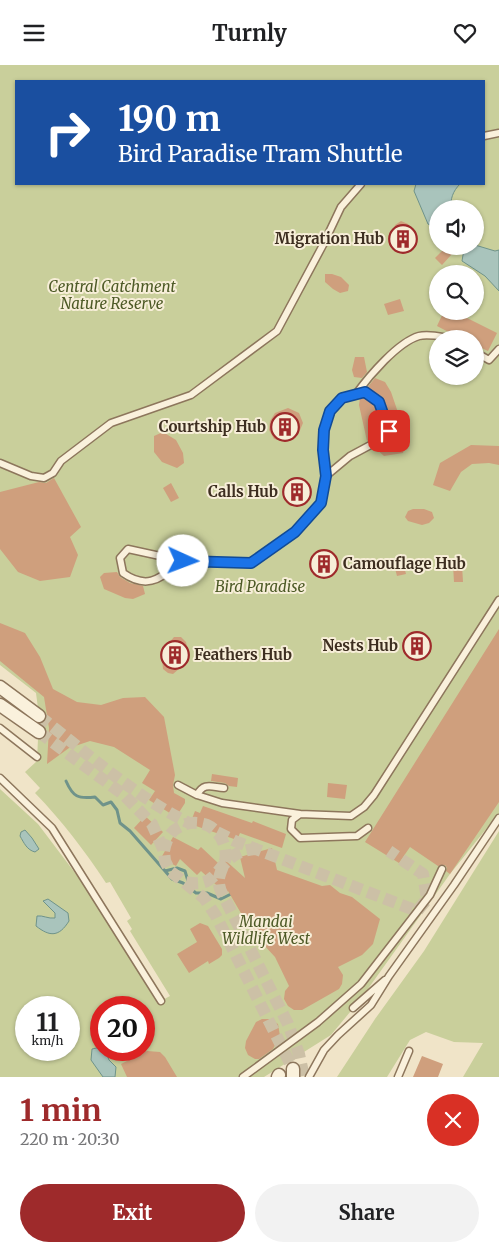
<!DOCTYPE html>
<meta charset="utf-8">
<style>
body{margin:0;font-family:Merriweather,serif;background:#f2f2f2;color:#202124;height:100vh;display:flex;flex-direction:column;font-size:19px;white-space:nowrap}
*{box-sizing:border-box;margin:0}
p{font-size:16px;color:#757577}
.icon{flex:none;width:28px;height:28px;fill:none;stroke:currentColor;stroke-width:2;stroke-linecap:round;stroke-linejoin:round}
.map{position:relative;height:1012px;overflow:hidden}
.side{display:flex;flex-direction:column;background:#fff;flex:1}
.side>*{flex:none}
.hud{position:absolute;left:15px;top:15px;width:470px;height:105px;border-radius:0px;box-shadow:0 1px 4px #0004;background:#1a4fa0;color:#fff;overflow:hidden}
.buttons{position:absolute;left:429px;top:135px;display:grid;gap:10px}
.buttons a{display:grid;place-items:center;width:55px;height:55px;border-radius:50%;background:#fff;box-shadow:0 1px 4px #0004;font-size:25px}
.speed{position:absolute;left:15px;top:931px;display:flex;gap:10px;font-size:25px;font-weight:700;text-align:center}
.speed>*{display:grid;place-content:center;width:65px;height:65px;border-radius:50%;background:#fff;box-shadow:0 1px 4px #0004;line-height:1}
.speed small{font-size:12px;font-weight:400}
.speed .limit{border:8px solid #d22;background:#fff;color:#111}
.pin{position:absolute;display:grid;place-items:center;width:42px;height:42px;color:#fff;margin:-21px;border-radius:10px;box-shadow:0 2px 8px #0006}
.me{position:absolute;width:55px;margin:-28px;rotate:92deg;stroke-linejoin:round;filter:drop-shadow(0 0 4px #0008)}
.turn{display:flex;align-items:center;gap:18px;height:105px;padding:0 20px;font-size:22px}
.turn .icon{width:65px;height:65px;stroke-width:2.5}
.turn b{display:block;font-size:35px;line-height:42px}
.round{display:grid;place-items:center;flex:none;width:52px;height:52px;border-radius:26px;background:#f2f2f2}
.head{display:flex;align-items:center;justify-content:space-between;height:85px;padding:0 20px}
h1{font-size:30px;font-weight:700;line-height:38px;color:#9e2a2b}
.cta{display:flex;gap:10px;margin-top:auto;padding:10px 20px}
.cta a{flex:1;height:58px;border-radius:30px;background:#9e2a2b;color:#fff;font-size:20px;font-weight:700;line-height:58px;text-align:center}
.cta a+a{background:#f2f2f2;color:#202124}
header{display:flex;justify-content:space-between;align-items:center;height:65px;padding:0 20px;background:#fff;font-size:22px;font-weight:700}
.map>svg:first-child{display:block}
</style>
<header><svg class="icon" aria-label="menu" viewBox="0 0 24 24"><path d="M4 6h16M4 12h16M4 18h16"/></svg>Turnly<svg class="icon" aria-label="heart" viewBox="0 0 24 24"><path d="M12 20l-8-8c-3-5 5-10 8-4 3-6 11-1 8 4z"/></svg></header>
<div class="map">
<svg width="499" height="1012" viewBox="0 0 499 1012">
<rect width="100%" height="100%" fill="#f0e4c8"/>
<!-- green -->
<path fill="#c9cf9b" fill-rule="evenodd" d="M0,0H499V748L450,809L360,935L331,970L264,1012H0V724L38,759L94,833L157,938L170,931L130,866L132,864L127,856L131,853L110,817L106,818C84,785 63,757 35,728L40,723L25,707L37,696L39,651L36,628L0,600ZM16,16H484V119H16ZM438,144H475V181H438ZM438,209H475V246H438ZM438,274H475V311H438ZM26,942H69V985H26ZM101,942H144V985H101Z
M499,766V1012H463L483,978L454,977L426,967L410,975L387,1012H337L375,954L424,886Z"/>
<!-- water -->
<path fill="#a9c4bc" stroke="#6f938a" d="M416,119H460C453,126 450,134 451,144H438L437,164L428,159L414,126Z
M475,180L495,186L499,185V226L485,211L462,196L464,184Z
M25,765L32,773L39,784L35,787C27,785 24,778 20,771L21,767Z
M48,834L68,848L69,856C59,872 50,872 36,861L37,851C43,850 48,854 55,853V848L43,836Z
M101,982V985H105L109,995L116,1002L115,1012H103L91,995L92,984Z"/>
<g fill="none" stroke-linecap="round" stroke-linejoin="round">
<!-- stream -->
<path stroke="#6f938a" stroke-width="3" d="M66,716C73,732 78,734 95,732L103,740L111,737L117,745L120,758L130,766L172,814L183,818L196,828H207L221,834L233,828
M165,806L177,803L185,806L190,823"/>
</g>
<!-- building -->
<path fill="#cf9f7d" d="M401,156L408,159L415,171L412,183L405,189L397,186L392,176L395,160Z
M445,183L452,189L442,200L435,193Z
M325,209H332L341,212L349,220L348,226L340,228L333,224L325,217Z
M400,234L404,246L388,250L384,239Z
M444,246H453L497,268L488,286L475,280V274H462L437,261Z
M355,292H364L367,307L362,313L354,312L352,305Z
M375,313L385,317L391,327L404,365L406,376L403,388L384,391L375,383L381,380L394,367L383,335L367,323Z
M364,332L375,340L383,365L367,376L359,340L360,333Z
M288,343L299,348L303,358L298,370L287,377L274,374L269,365L270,356L275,348Z
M163,367L176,375L183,388L184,398L177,403L162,397L154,387V371Z
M471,380L499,381V400L489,398L472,399L461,407L450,426L433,420L440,398Z
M54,413L81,462L70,472L78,490L70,512L40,516L18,507L0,484V427L39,417L46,418Z
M297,414L307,418V430L301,441H290L285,434L288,423Z
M171,418L179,433L171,437L163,423Z
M413,444H424L432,447L434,453L429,458L422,460L408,456L405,452L408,446Z
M327,485L333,487L336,493L334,504L328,512H320L313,510L311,501L319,488Z
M402,494L406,509L397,511L393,496Z
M453,500H462L463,517H454Z
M104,508L117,507L120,512L130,518L143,521L145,529L133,534L125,533L104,524L100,512Z
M0,558L25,568L40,592L53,624L77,637L101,640L123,633L145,632L164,652L175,710L173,720L174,728L185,734V738L176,752L149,735L155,726L142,718L150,705L114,682L90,676L69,683L47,699L49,663L44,632L0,596Z
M499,564V737L450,809L446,806L447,803L445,800L438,801L410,782L399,798L365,777Z
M414,568L424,572L430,578V587L426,591L420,592L412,589L406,585L404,579V575L408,569Z
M174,572H181L186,577L188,586L180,603L173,609L168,608L163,604L162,594L168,579Z
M212,709L238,713L237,722L229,721L225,718L211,716Z
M328,718L347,720L345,734L327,732Z
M203,741L252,758L253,756L286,769L282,783L240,768L237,775L190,759L195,746L200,748Z
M145,751L163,767L151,780L134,763Z
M173,772L198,785L201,782L218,798L223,793L245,813L240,792L272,783L277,805L322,821L330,820L340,828L352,832L380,854L373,879L362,890L338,902L343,910L342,919L339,924L302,945H294L288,941L284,934L285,926L289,921L275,892L252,867L228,826L226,829L201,806L197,810L180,794L176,801L161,793Z
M200,858L208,861L222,884V890L219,893L209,899L208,896L189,908L177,889L197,877L190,864Z
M262,954H270L278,959L280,971L273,984L259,994H255L248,990L245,983L246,976L256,957Z
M147,986L160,987L165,992L177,1012H127L121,999Z
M422,991L443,999L438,1012H413Z"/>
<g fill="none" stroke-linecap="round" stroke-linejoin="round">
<!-- minor-tunnel -->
<path stroke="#ccc0a6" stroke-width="12" stroke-dasharray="12 6" stroke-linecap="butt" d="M39,651C88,689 134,731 189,758
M39,667L124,730L152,759L164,786L165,796L170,806L204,833L216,851L293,1004
M217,767L235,776L417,846L427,834L423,809L389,786
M164,786C166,775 170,766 181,761C189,757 198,757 207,760C220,766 228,781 225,796C223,803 218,810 219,818C219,824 223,831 226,836L288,959L299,989L304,1012
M186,817C214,823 214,806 232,792C239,786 250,784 258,784"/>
<defs>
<path id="service" d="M484,71L499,68
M475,287L489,295L499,284
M356,329C369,311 398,277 419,271C426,269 443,271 450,274
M0,398L31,411L44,413L53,408L61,396L111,358L191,330L277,266L323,180L341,142L361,119
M183,496C161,512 149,526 123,508L120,493L128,484L183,496L251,498L295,467L321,438L326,411L323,385L324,365L329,346L342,333L365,327L379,337L389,366L378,376L350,391L326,411
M0,663L37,692
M0,713L52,763L161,936
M178,720L197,730L222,738L300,749
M197,730C204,717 211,722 224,723
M368,763L357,771L300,773L291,764L292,755L300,749L351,751L364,742L374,730L499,535
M353,943L385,915
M243,1012L318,957L361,919L430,830L442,804
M309,1012L324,985L338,970L371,940L389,911L454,820L499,753
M398,1012L409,986"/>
<path id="minor" d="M0,622L39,651
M0,640L39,667
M293,1004V1012
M278,1012L279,1010"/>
</defs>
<!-- service casing -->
<use href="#service" stroke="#8d765c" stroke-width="9"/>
<!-- minor casing -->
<use href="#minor" stroke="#8d765c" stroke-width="15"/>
<!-- service -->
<use href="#service" stroke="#faf1dc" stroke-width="6"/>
<!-- minor -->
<use href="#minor" stroke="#faf1dc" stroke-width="12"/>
</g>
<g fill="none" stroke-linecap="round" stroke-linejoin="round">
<defs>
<path id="route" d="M183,496L251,498L295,467L321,438L326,411L323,385L324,365L330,346L342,333L365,327L379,337L389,366"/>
</defs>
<!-- route casing -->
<use href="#route" stroke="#114b97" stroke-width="12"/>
<!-- route -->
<use href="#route" stroke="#1a73e8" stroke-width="9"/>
</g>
<!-- icons -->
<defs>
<symbol id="building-ring" viewBox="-11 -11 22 22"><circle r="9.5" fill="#f7eed8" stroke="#9e2a2b" stroke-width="1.5"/><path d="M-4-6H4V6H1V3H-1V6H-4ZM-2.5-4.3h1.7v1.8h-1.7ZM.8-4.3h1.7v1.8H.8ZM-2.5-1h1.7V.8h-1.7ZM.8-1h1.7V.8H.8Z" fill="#9e2a2b"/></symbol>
</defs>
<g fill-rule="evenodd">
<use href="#building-ring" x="387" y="158" width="32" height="32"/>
<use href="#building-ring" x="269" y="346" width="32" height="32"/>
<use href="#building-ring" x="281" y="411" width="32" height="32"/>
<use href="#building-ring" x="308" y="483" width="32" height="32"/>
<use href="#building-ring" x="401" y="565" width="32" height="32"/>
<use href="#building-ring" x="159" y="574" width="32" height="32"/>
</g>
<g text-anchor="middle" stroke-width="4" stroke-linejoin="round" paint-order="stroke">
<!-- poi labels -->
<g font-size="15" font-weight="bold" fill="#3d2e20" stroke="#f7eed8" text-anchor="end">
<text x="384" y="179">Migration Hub</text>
<text x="266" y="367">Courtship Hub</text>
<text x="278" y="432">Calls Hub</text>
<text x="343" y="504" text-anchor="start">Camouflage Hub</text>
<text x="398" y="586">Nests Hub</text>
<text x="194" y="595" text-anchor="start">Feathers Hub</text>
</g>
<!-- park labels -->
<g font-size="15" font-style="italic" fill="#4d5a26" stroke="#f7eed8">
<text x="112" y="227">Central Catchment<tspan x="112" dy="17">Nature Reserve</tspan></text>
<text x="260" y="527">Bird Paradise</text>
<text x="266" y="862">Mandai<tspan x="266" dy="17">Wildlife West</tspan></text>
</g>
</g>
</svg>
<div class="buttons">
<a><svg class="icon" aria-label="sound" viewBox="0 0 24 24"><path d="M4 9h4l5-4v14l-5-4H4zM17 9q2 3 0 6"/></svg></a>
<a><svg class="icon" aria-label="search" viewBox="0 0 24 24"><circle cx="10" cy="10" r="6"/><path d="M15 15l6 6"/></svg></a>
<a><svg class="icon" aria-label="layers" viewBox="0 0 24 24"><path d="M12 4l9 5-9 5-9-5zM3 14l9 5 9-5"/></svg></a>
</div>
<div class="speed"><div>11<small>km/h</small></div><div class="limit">20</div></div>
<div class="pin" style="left:389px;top:366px;background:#d93025"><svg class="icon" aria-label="arrive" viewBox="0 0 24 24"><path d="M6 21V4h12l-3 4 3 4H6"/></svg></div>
<svg class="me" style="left:183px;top:496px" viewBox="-20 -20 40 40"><circle r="19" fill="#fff"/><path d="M0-13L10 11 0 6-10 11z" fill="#1a73e8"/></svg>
<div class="hud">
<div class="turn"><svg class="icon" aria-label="right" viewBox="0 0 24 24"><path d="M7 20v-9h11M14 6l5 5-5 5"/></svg><div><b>190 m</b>Bird Paradise Tram Shuttle</div></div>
</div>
</div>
<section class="side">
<div class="head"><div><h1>1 min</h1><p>220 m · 20:30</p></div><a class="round" style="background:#d93025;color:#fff"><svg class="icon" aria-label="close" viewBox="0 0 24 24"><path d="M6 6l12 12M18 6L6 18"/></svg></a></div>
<div class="cta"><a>Exit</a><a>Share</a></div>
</section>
